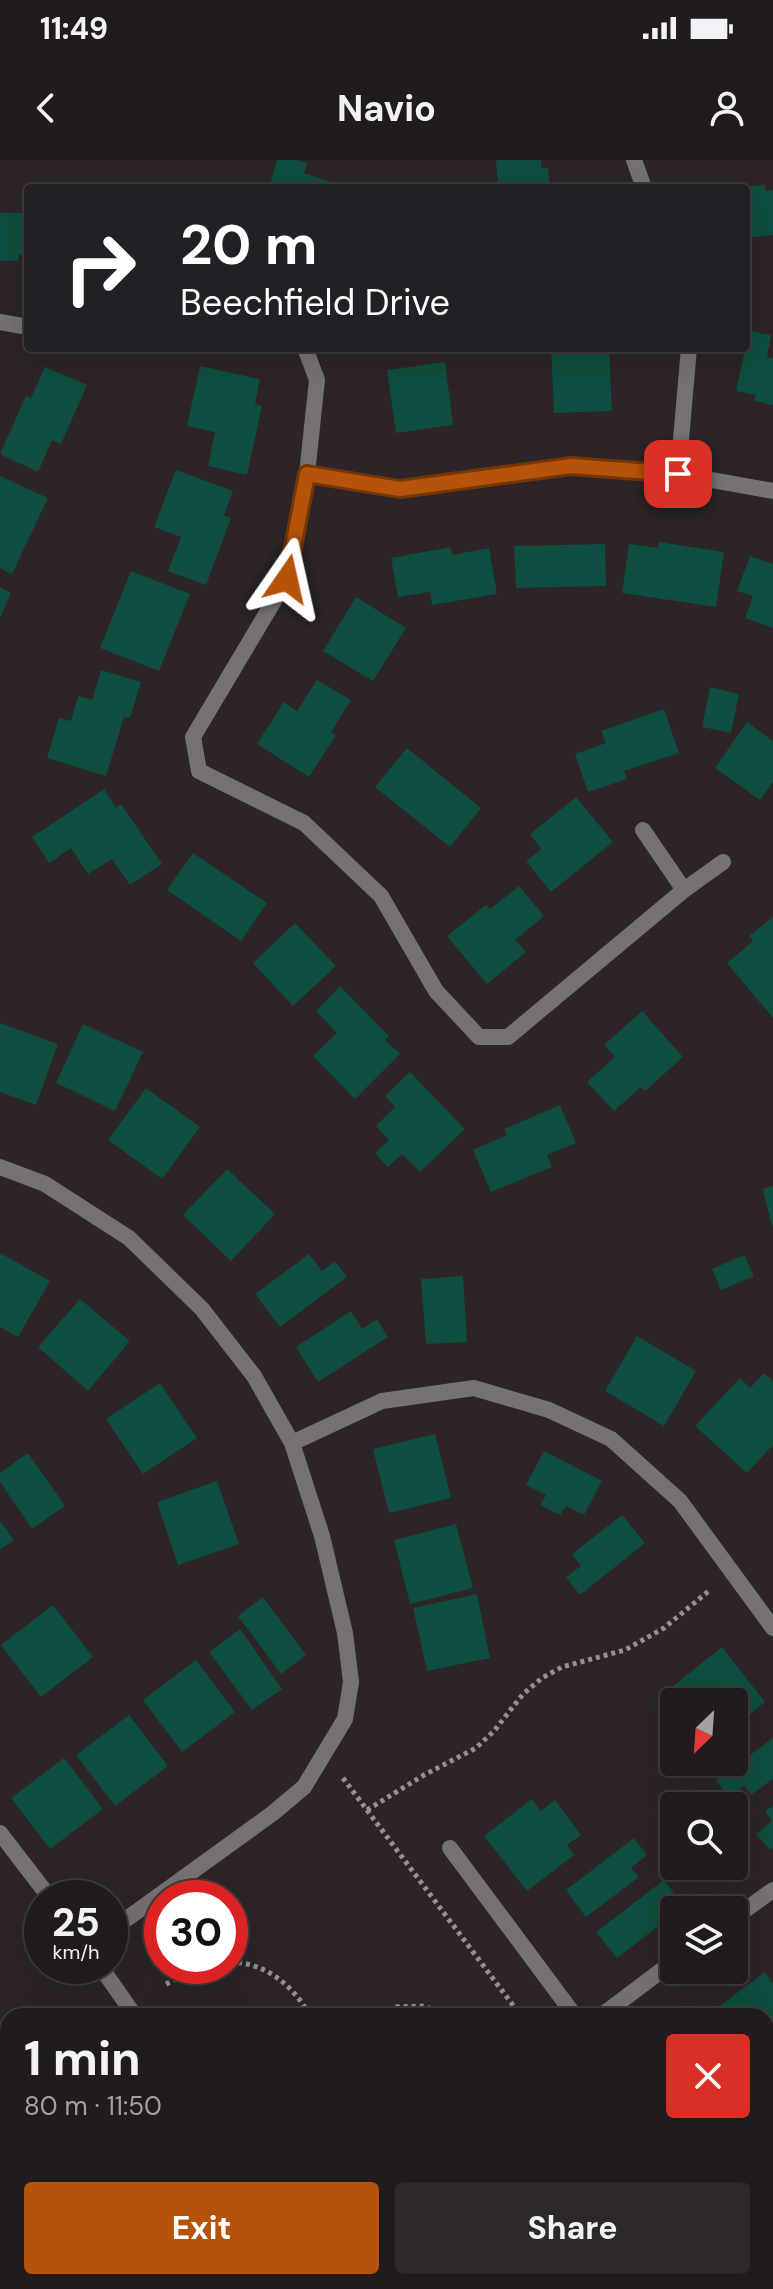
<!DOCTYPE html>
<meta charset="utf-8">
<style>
body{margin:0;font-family:"DM Sans",sans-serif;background:#2d282a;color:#f1f3f6;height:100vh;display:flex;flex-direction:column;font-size:30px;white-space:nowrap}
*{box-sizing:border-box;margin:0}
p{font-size:26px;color:#a2a1a4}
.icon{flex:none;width:44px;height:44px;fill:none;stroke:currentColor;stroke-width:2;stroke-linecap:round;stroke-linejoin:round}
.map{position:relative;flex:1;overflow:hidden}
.side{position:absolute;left:0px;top:1848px;width:774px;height:282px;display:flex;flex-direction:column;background:#211b1d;border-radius:24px 24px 0 0;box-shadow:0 8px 32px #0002,0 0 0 2px #3e393b}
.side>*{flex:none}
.guide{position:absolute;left:24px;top:24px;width:726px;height:168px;border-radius:8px;box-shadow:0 8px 32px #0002,0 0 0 2px #3e393b;background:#202124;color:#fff;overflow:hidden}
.needle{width:52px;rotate:205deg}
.controls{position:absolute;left:660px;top:1528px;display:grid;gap:16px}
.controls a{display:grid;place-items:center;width:88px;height:88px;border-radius:8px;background:#211b1d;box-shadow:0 8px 32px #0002,0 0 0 2px #3e393b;font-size:40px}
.speed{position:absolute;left:24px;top:1720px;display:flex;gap:16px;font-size:40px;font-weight:700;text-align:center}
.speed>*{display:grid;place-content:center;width:104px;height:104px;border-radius:50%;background:#211b1d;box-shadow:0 8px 32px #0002,0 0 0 2px #3e393b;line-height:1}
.speed small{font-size:20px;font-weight:400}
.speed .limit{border:12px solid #d22;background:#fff;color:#111}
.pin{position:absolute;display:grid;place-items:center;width:68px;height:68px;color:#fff;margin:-34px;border-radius:16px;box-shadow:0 4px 12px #0006}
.me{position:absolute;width:88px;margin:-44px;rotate:11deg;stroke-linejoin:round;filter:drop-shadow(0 0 6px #0008)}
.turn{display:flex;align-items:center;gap:28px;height:168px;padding:0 24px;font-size:36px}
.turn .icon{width:104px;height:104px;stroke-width:2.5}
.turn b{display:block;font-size:56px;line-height:68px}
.round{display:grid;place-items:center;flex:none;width:84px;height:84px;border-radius:8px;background:#2d282a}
.headline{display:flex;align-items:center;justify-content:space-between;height:136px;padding:0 24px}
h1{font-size:48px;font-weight:700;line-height:60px}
.primary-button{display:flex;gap:16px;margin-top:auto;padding:16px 24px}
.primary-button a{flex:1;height:92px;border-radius:8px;background:#b45309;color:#fff;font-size:32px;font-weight:700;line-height:92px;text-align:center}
.primary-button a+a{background:#2d282a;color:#f1f3f6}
.status{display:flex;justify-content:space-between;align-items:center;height:56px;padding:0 40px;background:#211b1d;direction:ltr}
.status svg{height:22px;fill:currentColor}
header{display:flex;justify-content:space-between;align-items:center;height:104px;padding:0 24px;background:#211b1d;font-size:36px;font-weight:700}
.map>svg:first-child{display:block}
</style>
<div class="status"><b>11:49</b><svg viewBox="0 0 49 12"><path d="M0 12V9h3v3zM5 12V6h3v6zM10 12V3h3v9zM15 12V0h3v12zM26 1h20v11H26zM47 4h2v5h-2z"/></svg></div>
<header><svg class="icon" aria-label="back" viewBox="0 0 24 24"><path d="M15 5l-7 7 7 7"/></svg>Navio<svg class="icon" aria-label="person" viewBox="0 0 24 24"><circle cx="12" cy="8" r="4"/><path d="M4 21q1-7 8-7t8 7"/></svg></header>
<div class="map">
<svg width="773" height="2129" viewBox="0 0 773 2129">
<rect width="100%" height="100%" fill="#2c2427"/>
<!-- building -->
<path fill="#0e4d3f" d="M277,0H296L307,3L304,13L349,28H269Z
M496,0H541V8H548L550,28H498Z
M765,25V31L773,30V75L746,78V27Z
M0,53H28V95H19L18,101H0Z
M749,171L771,175L767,197L773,198V245L754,241L756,235L736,231Z
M551,188H609L612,251L554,253Z
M445,202L453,265L396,273L387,210Z
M200,206L260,219L255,244L262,246L247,315L208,306L215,272L187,266Z
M45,207L87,225L61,284L52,280L38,312L0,294L26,236L31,238Z
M176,310L233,331L224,355L231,358L206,425L168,411L181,377L154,367Z
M0,316L48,338L12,414L0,408Z
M659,382L724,392L716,447L622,433L629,384L658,388Z
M605,384L606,426L516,428L514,386Z
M451,387L452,395L489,388L497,434L432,445L430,432L398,437L391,398Z
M750,396L773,404V468L745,458L753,436L737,431Z
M131,411L190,434L159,511L100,488Z
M0,427L11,433L0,458Z
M356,437L406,468L373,521L323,491Z
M101,510L141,522L130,558L124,557L106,616L47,598L59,558L71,561L78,536L92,540Z
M317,520L351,540L331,572L336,575L309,617L257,584L284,542L297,551Z
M710,527L739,534L731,573L702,567Z
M664,549L679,593L624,611L627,619L588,632L575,594L606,583L601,571Z
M747,562L773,581V622L760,640L715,608Z
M407,588L481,648L450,687L375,627Z
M104,629L116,648L121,644L162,704L130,725L112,699L88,714L71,688L49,703L32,677Z
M576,637L613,682L551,732L526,701L541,689L530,674Z
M193,693L267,743L241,781L167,730Z
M519,726L544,756L515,780L526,792L487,824L447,776L486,745L490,749Z
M773,757V858L727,803L753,781L749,776Z
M295,763L336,806L293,846L253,803Z
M340,826L389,876L385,880L400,894L355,939L313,896L337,873L316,851Z
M642,851L683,897L645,931L641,927L614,951L587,922L615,897L604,885Z
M0,863L58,884L36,945L0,932Z
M83,864L143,892L115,951L56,923Z
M410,912L465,969L420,1012L402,994L388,1007L375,993L389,980L376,966L395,947L385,936Z
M146,928L200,967L162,1019L108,980Z
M560,945L576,983L547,995L552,1007L491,1032L473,990L507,975L504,969Z
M227,1009L275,1054L231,1101L183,1055Z
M773,1026V1067H772L763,1029Z
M0,1093L50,1121L18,1177L0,1167Z
M309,1094L322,1111L335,1101L347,1117L280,1167L255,1134Z
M744,1095L754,1116L721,1130L712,1109Z
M463,1116L467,1182L426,1184L421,1119Z
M80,1139L130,1181L88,1231L38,1187Z
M351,1151L362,1169L377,1159L388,1177L318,1222L296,1187Z
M637,1176L696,1211L664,1266L605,1231Z
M764,1213L773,1221V1285L747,1313L695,1266L740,1218L750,1228Z
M160,1223L197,1278L143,1314L106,1259Z
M435,1274L451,1338L389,1353L373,1289Z
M544,1291L602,1321L584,1355L566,1346L560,1355L540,1345L546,1335L526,1325Z
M28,1293L65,1346L32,1369L0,1322V1313Z
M217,1321L239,1384L178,1405L157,1342Z
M622,1355L645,1383L580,1435L566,1417L581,1406L572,1394Z
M0,1361L14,1380L0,1390Z
M456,1364L473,1428L410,1444L394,1380Z
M477,1434L490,1498L427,1511L413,1448Z
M263,1437L306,1495L281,1514L238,1456Z
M53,1445L93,1497L41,1537L1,1485Z
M240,1469L282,1529L252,1550L209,1492Z
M722,1487L765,1542L734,1567V1542H686L673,1526Z
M196,1500L235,1552L182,1592L143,1540Z
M129,1555L168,1606L115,1646L76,1595Z
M773,1578V1619L751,1635L744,1626L728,1637L716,1620Z
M64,1598L103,1649L50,1689L11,1638Z
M532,1639L541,1651L555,1640L581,1675L567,1685L574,1695L527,1731L484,1676Z
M773,1645V1688L770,1690L756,1674L772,1661L765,1652Z
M634,1678L647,1695L631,1708L639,1717L586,1757L566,1730Z
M664,1720L677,1737L661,1749L669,1758L617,1798L596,1772Z
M765,1812L773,1823V1885L766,1890V1856L709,1854Z
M773,2060V2129H694L688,2122H766V2065Z
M349,2122H366L371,2129H339Z
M406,2122H455L447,2129H411Z"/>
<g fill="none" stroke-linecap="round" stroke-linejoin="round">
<!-- path -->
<path stroke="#979093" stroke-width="5" stroke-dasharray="4 4" stroke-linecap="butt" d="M343,1618L521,1856
M367,1650L424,1615L476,1588L494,1571L523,1534L542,1518L562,1507L625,1490L664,1468L710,1430
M230,1802C265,1802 294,1826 310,1856
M166,1824L201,1806
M365,1856L396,1847L424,1846L449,1856
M0,1920L8,1919"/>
<!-- lane -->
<path stroke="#767173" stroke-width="16" d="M450,1688L575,1856
M92,2123L96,2129"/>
<!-- street -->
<path stroke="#767173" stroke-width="16" d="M634,0L644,28
M0,162L28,167
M305,188L317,220L307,314L287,419L193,577L199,611L304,663L381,736L436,831L479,877H508L684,730L723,702
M307,314L400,329L571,306L678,314L773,331
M678,314L689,188
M643,670L684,730
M0,1007L45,1024L129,1078L202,1149L254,1216L292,1283L322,1376L345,1473L351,1522L345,1559L304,1627L273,1653L110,1771
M292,1283L382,1241L474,1228L549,1250L611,1279L680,1341L773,1468
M0,1673L50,1738
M734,1758L773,1730
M100,1806L135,1856
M601,1856L674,1801
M225,2129L234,2122"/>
</g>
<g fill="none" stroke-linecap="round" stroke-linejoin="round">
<defs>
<path id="route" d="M287,419L307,314L400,329L571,306L678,314"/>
</defs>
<!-- route casing -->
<use href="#route" stroke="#753606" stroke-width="20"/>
<!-- route -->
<use href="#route" stroke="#b45309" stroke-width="14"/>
</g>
</svg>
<div class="controls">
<a><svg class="needle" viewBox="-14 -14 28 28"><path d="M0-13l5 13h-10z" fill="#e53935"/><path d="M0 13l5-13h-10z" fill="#a2a1a4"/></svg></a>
<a><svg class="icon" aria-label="search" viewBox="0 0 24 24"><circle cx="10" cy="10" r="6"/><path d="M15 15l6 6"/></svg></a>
<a><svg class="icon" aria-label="layers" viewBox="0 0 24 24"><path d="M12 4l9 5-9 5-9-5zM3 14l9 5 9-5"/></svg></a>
</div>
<div class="speed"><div>25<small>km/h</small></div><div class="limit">30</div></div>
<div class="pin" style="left:678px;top:314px;background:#d93025"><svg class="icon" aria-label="arrive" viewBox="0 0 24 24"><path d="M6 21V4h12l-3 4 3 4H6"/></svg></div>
<svg class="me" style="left:287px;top:419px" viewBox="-20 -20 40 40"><path d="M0-17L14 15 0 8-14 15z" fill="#b45309" stroke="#fff" stroke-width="4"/></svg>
<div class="guide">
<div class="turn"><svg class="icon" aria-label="right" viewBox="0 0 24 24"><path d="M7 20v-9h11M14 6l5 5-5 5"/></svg><div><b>20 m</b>Beechfield Drive</div></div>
</div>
<section class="side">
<div class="headline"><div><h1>1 min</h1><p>80 m · 11:50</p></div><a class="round" style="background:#d93025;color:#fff"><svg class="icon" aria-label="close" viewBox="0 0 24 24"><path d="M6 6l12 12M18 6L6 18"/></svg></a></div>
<div class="primary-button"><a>Exit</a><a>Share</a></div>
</section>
</div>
